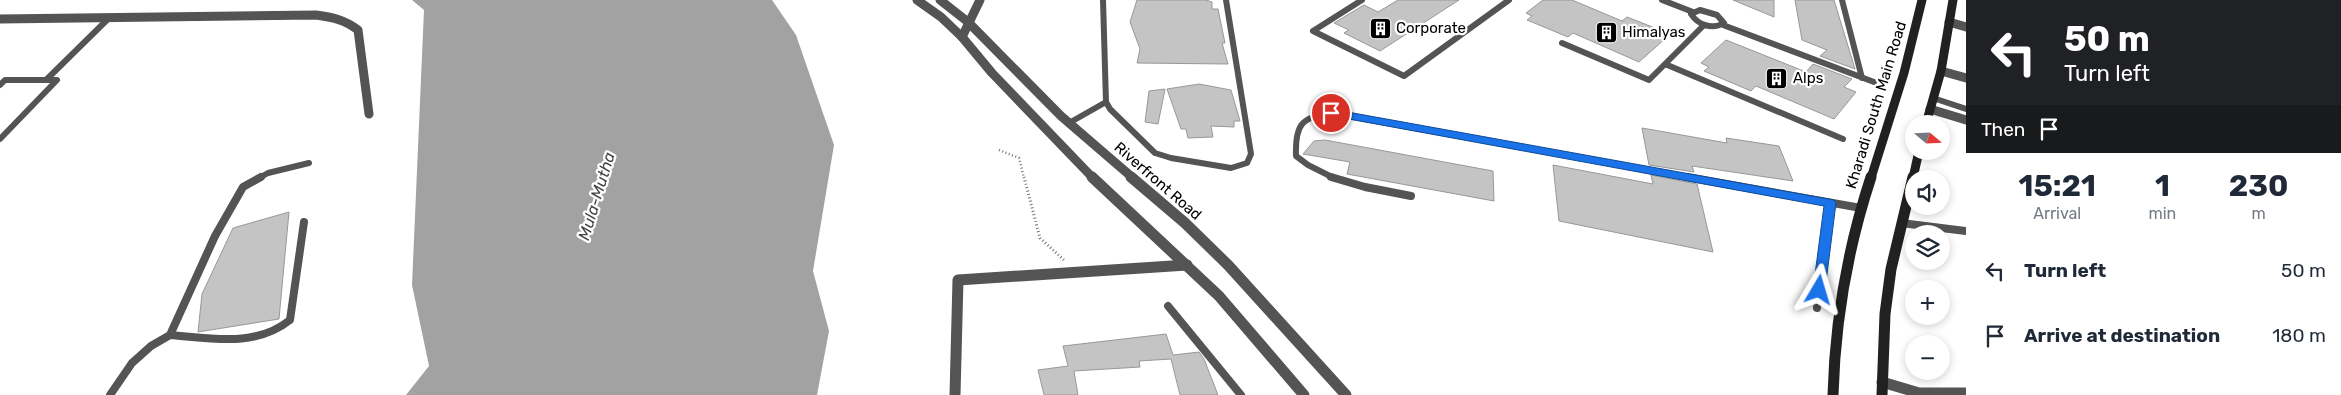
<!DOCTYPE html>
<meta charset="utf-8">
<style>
body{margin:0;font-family:Rubik,sans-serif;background:#f2f2f3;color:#1f2937;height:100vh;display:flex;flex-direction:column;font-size:19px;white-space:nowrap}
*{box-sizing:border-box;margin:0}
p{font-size:16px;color:#747a83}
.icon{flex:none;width:28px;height:28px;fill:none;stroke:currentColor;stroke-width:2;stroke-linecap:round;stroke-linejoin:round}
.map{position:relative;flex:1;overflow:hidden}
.side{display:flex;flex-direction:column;background:#fff;width:375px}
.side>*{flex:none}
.banner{background:#202124;color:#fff;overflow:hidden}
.needle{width:32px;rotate:109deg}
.buttons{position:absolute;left:1905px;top:115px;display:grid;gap:10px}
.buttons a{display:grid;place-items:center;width:45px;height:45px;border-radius:50%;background:#fff;box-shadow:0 2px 8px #0003;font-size:25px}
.pin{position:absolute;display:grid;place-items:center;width:42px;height:42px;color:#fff;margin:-21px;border:2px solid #fff;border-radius:50%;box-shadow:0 1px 5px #0007}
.me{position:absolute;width:55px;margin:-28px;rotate:7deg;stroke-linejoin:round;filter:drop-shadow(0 0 4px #0008)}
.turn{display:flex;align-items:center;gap:18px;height:105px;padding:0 15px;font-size:22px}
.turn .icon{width:65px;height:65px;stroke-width:2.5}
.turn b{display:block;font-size:35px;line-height:42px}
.then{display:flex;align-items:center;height:48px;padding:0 15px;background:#0003;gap:10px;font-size:19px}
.eta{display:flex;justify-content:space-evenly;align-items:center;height:85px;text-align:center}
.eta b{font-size:30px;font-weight:700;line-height:35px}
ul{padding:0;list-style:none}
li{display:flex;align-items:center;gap:15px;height:65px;padding:0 15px}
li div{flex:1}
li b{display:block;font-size:19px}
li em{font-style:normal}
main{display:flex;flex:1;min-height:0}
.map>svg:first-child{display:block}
</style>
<main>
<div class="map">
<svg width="1966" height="395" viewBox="0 0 1966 395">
<rect width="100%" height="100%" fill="#fff"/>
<!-- water -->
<path fill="#a2a2a2" d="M412,0H772L796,35L834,145L813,271L829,331L817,395H406L429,366L412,285L424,10Z"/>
<!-- building -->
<path fill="#c4c4c4" stroke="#989898" d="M1137,0H1206L1212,2V9H1218L1225,43H1222L1228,64L1137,63L1140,49L1130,22Z
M1398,0H1459L1380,51L1344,33L1349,30L1334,23L1364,5L1378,12Z
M1543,0H1572L1622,21L1627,17L1660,30L1655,34L1666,38L1639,62L1573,33L1568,37L1527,20L1532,16L1526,13Z
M1733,0H1774V17Z
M1795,0H1834L1855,69L1820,56L1827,50L1802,40Z
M1726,40L1806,72L1813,64L1852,79L1844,87L1856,92L1834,119L1756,86L1751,91L1704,71L1709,67L1701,63Z
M1199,84L1231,90L1240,121H1234V127L1211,126L1213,137L1188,138L1186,129H1181L1167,89Z
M1165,89L1158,124L1145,122L1149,91Z
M1642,128L1727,143L1726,138L1779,146L1793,181L1692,166L1694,172L1649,165Z
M1325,140L1493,171L1494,201L1347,174L1350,162L1303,154L1314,141Z
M1553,165L1653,184L1651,175L1697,184L1713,252L1559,221Z
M289,212L279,319L198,332L202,294L233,228Z
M1166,334L1173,355L1199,352L1204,359L1218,395H1180L1171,359L1139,361L1140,367L1074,371L1078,395H1044L1038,370L1068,366L1063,346Z"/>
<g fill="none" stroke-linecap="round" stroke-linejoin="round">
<!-- path-far1 -->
<path stroke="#767676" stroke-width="2.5" stroke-dasharray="1 2.5" stroke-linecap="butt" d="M999,150L1019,158L1024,178"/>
<!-- path -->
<path stroke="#767676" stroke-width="3" stroke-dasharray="1 2.5" stroke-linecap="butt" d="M1024,177L1040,238L1065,261"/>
<!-- service-far1 -->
<path stroke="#545454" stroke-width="6" d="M1103,0L1106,102L1110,109L1155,153L1171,158L1231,168L1247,163L1251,154L1226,0
M1662,0L1693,12
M1842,0L1862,78
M1700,10L1717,15L1724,23C1712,30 1698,25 1691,14Z
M1704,25L1665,64L1843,139
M1723,25L1874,82
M1313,31L1404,76L1509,0
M1313,31L1362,0
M1562,43L1649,80L1665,64
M0,85L5,80H46L110,17
M1933,98L1966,109
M1069,123L1106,102
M0,139L57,80H46
M259,178L268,173L309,163
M1334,178L1308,165L1296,156C1295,125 1301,117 1331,113L1694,178"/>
<!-- service -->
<path stroke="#545454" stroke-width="8" d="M1331,177L1365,187L1411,196
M1687,177L1861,208
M1901,223L1966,231
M1168,306L1241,395
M1817,308L1830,203
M170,335C211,338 255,348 290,320L304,222
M110,395L132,363L151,346L170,335L215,236L243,187L261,177"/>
<!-- minor-far1 -->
<path stroke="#545454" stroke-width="9" d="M0,19L316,15C332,17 345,20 358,30L369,114
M1949,22L1966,27
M962,37L980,0
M1941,71L1966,78
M1930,109L1966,120"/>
<!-- minor -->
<path stroke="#545454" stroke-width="11" d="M1882,382L1919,393H1966
M955,395L958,280L1187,265"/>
<!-- tertiary-far1 -->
<path stroke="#545454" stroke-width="9" d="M917,0L941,17L962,37L992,73L1093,178
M940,0L968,22L1061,116L1133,178"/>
<!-- tertiary -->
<path stroke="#545454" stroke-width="11" d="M1092,177L1219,296L1304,395
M1131,177L1185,223L1228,265L1346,395"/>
<!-- secondary-far1 -->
<path stroke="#212121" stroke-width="9" d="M1926,124L1941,71L1953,0
M1871,178L1904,73L1922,0
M1913,178L1919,151"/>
<!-- secondary -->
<path stroke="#212121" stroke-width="11" d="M1833,395C1835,321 1848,247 1871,177
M1882,395L1885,314L1891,269L1913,177"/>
</g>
<!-- route -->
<path fill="#1a73e8" stroke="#114b97" d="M1331,109L1834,200L1836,203L1825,290L1819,295L1813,290L1824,206L1327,115L1326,113Z"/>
<!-- icons -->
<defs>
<symbol id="building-square" viewBox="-11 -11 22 22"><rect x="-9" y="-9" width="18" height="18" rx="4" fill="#000" stroke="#fff"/><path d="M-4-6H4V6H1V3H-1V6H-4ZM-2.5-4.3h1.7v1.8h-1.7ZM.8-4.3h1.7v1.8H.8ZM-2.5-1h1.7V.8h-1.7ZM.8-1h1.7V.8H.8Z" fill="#fff"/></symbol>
</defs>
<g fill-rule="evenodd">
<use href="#building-square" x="1368" y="16" width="25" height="25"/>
<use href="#building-square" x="1594" y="20" width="25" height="25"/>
<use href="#building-square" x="1764" y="66" width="25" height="25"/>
</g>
<g text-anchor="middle" stroke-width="4.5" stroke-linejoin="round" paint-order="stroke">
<!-- poi labels -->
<g font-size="15" fill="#000" stroke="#fff" text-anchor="start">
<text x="1396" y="33">Corporate</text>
<text x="1622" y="37">Himalyas</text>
<text x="1793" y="83">Alps</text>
</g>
<!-- street labels -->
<g font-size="15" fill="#000" stroke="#fff">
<text transform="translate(1876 105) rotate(-73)" y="5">Kharadi South Main Road</text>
<text transform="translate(1158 181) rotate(41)" y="5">Riverfront Road</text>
</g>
<!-- water labels -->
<g font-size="16" font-style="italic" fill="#434343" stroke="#fff">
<text transform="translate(596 196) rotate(-73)" y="6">Mula-Mutha</text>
</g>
</g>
</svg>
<div class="buttons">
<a><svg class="needle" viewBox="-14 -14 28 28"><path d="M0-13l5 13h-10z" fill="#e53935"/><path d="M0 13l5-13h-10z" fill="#747a83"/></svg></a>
<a><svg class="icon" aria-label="sound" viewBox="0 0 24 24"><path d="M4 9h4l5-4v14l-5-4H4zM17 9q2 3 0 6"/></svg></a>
<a><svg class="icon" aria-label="layers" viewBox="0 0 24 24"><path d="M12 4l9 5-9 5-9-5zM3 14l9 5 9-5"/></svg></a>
<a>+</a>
<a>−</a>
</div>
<div class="pin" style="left:1331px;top:113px;background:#d93025"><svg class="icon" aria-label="arrive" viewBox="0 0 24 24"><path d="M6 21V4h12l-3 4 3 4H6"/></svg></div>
<svg class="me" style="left:1819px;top:290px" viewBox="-20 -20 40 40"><path d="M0-17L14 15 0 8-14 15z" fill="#1a73e8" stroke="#fff" stroke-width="4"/></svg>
</div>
<section class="side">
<div class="banner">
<div class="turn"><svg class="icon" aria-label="left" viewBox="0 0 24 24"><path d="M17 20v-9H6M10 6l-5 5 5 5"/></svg><div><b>50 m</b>Turn left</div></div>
<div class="then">Then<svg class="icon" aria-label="arrive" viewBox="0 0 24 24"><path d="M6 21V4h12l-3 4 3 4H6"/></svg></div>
</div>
<div class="eta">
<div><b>15:21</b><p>Arrival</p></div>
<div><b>1</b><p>min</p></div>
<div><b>230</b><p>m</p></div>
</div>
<ul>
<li><svg class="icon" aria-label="left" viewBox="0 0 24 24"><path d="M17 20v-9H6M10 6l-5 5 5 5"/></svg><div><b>Turn left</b></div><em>50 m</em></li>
<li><svg class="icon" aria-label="arrive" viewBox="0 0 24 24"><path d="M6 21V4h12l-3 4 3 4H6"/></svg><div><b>Arrive at destination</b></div><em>180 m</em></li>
</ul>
</section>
</main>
